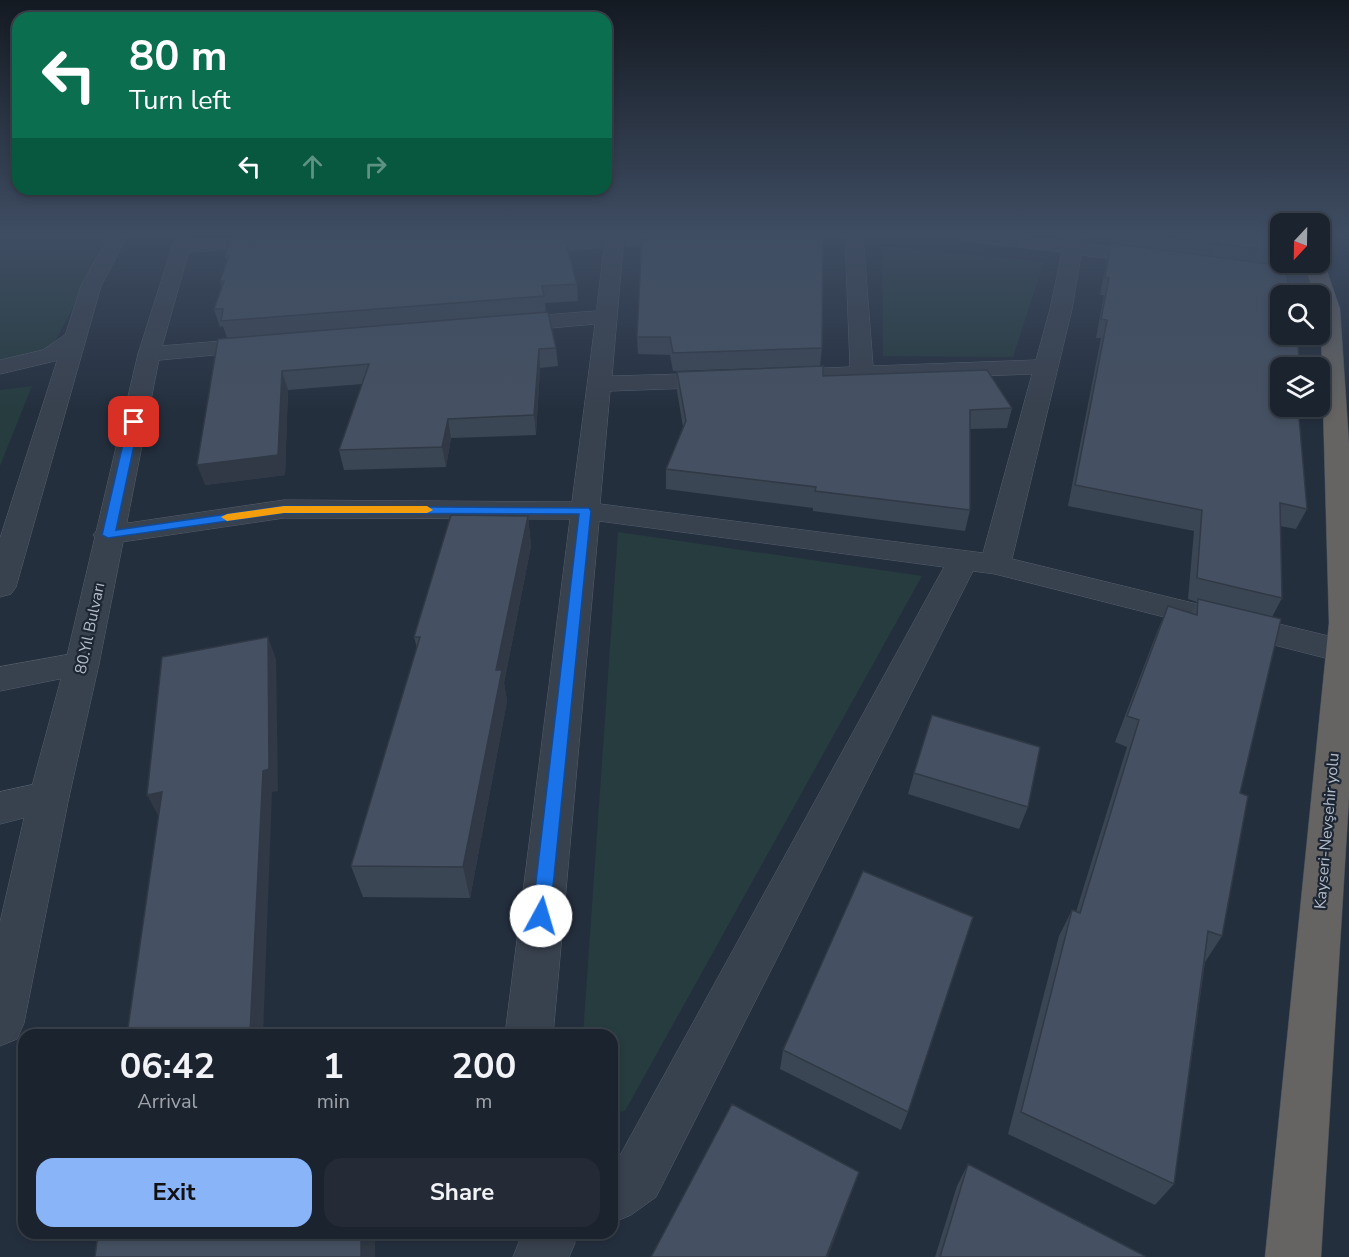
<!DOCTYPE html>
<meta charset="utf-8">
<style>
body{margin:0;font-family:"Nunito Sans",sans-serif;background:#242b36;color:#f1f3f6;height:100vh;display:flex;flex-direction:column;font-size:22px;white-space:nowrap}
*{box-sizing:border-box;margin:0}
p{font-size:20px;color:#a0a4aa}
.icon{flex:none;width:33px;height:33px;fill:none;stroke:currentColor;stroke-width:2;stroke-linecap:round;stroke-linejoin:round}
.map{position:relative;flex:1;overflow:hidden}
.details{position:absolute;left:18px;top:1029px;width:600px;height:210px;display:flex;flex-direction:column;background:#1b232e;border-radius:18px;box-shadow:0 3px 9px #0003,0 0 0 2px #39404a}
.details>*{flex:none}
.guide{position:absolute;left:12px;top:12px;width:600px;height:183px;border-radius:18px;box-shadow:0 3px 9px #0003,0 0 0 2px #39404a;background:#0b6e4f;color:#fff;overflow:hidden}
.needle{width:39px;rotate:202deg}
.controls{position:absolute;left:1270px;top:213px;display:grid;gap:12px}
.controls a{display:grid;place-items:center;width:60px;height:60px;border-radius:12px;background:#1b232e;box-shadow:0 3px 9px #0003,0 0 0 2px #39404a;font-size:30px}
.pin{position:absolute;display:grid;place-items:center;width:51px;height:51px;color:#fff;margin:-26px;border-radius:12px;box-shadow:0 3px 9px #0006}
.me{position:absolute;width:66px;margin:-33px;rotate:6deg;stroke-linejoin:round;filter:drop-shadow(0 0 4px #0008)}
.turn{display:flex;align-items:center;gap:21px;height:126px;padding:0 18px;font-size:27px}
.turn .icon{width:78px;height:78px;stroke-width:2.5}
.turn b{display:block;font-size:42px;line-height:51px}
.lanes{display:flex;align-items:center;height:57px;padding:0 18px;background:#0003;justify-content:center;gap:30px;direction:ltr}
.lanes .off{opacity:.35}
.eta{display:flex;justify-content:space-evenly;align-items:center;height:102px;text-align:center}
.eta b{font-size:36px;font-weight:700;line-height:42px}
.cta{display:flex;gap:12px;margin-top:auto;padding:12px 18px}
.cta a{flex:1;height:69px;border-radius:18px;background:#8ab4f8;color:#111;font-size:24px;font-weight:700;line-height:69px;text-align:center}
.cta a+a{background:#242b36;color:#f1f3f6}
.map>svg:first-child{display:block}
</style>
<div class="map">
<svg width="1349" height="1257" viewBox="0 0 1349 1257">
<rect width="100%" height="100%" fill="#242f3e"/>
<!-- green -->
<path fill="#263c3f" d="M0,235H112L52,347L21,357L0,359Z
M882,246L1044,262L1013,357L883,356Z
M32,386L0,466V390Z
M618,532L922,576L625,1111L612,1113V1035H583Z"/>
<g fill="none" stroke-linecap="round" stroke-linejoin="round">
<defs>
<path id="minor" d="M261,235H342L340,239L333,241L181,253L174,251L172,247L174,243L181,241Z
M606,235H624L612,376L720,373L728,375L732,380L728,385L720,387L610,391L600,504L983,553L1032,374L777,384L769,382L765,377L769,372L777,370L850,367L845,235H863L873,366L1036,360L1050,309L1062,252L968,241L961,239L959,235H1014L1064,241L1066,235H1084L1083,243L1161,254L1164,258L1161,262L1154,264L1081,255L1072,309L1012,559L1349,641V659L1341,662L995,574L973,571L656,1197L631,1215L612,1223V1163L618,1159L944,567L599,521L553,1035H505L570,519L284,518L108,544L98,541L93,535L98,529L108,526L284,500L572,502L595,324L506,332L498,330L495,325L498,320L506,318L596,311Z
M1244,264L1320,275L1327,277L1330,281L1327,285L1320,287L1237,274L1234,270L1237,266Z
M74,332L82,334L85,339L59,360L0,374V360L43,350L66,334Z
M260,338L268,340L271,345L268,350L149,361L141,359L138,354L141,349L149,347Z
M82,652L94,656L99,664L94,672L0,691V667Z
M49,781L63,786L69,797L63,808L0,824V792Z
M517,1233H573L575,1243L569,1257H513L519,1242Z"/>
<path id="tertiary" d="M110,235H128L101,286L16,587L11,594L0,597V538L81,286Z
M178,235H196L190,247L160,354L99,664L69,797L24,1023L17,1039L0,1046V922L29,797L65,664L138,354L172,247Z"/>
<path id="trunk" d="M1320,258L1324,262L1340,309L1349,444V797L1321,1257H1265L1329,623L1320,296H1314L1304,262H1320Z"/>
</defs>
<!-- minor casing -->
<use href="#minor" stroke="#565f6c" stroke-width="1"/>
<!-- tertiary casing -->
<use href="#tertiary" stroke="#565f6c" stroke-width="1"/>
<!-- trunk casing -->
<use href="#trunk" stroke="#434c59" stroke-width="1"/>
<!-- minor -->
<use href="#minor" fill="#38414e" fill-rule="evenodd"/>
<!-- tertiary -->
<use href="#tertiary" fill="#38414e" fill-rule="evenodd"/>
<!-- trunk -->
<use href="#trunk" fill="#656462" fill-rule="evenodd"/>
</g>
<!-- wall -->
<path fill="#3b4654" d="M232,235H604L602,249L568,251L577,284L578,301L545,303L546,312L556,348L558,366L540,368L536,435L451,438L446,467L344,470L339,450L362,384L288,390L285,475L205,485L227,338L223,326L220,327L214,309L222,287L220,281L227,262L225,255Z
M625,235H823L822,348L820,366L673,371L670,355L638,354L637,337L642,246L625,247Z
M1111,235H1272L1274,251L1268,264L1281,296L1303,407L1299,416L1307,509L1296,529L1280,526L1282,598L1272,617L1240,793L1222,936L1205,962L1174,1184L1155,1205L1008,1134L1059,936L1072,910L1076,912L1127,747L1115,742L1157,632L1168,606L1191,613L1197,602L1188,599L1194,531L1068,506L1101,338H1096L1104,295H1100L1107,260L1111,245L1110,244Z
M677,372L823,376L1012,408L1007,428L970,429V510L965,531L813,511V508L666,489V469L683,427L677,391Z
M528,516L531,546L504,683L507,701L470,898L363,897L351,866L417,648L414,637Z
M914,773L1028,807L1019,829L908,794Z
M783,1050L908,1112L901,1130L780,1069Z
M968,1164L1144,1257H935L957,1186Z"/>
<!-- shaded-wall -->
<path fill="#303945" d="M601,235H604L602,249Z
M539,349L540,368L536,435L534,415Z
M282,371L288,390L285,475L205,485L197,465Z
M448,419L451,438L446,467L442,447Z
M528,516L531,546L504,683L507,701L470,898L463,867L496,670Z
M268,637L276,659L278,791L272,792L263,1035H242Z
M162,792L159,817L147,795Z
M859,1172L850,1197L828,1257H826Z
M361,1233H375V1257H361Z"/>
<!-- building -->
<path fill="#455162" stroke="#303945" stroke-width="1.5" d="M232,235H571L564,236L577,284L542,286L544,296L221,321L223,309H214L224,281H220L229,255H225Z
M642,235H823L822,348L673,353L670,337H637Z
M1158,235H1272L1274,251Z
M1111,243L1276,265L1277,272L1287,274L1289,296H1281V334H1297L1300,368H1281V406H1298L1307,509L1280,503L1282,598L1197,578L1202,510L1075,485L1107,320L1101,319L1109,278L1105,277Z
M548,312L556,348L539,349L534,415L448,419L442,447L339,450L369,364L282,371L278,455L197,465L218,339Z
M823,366V376L987,370L1012,408L970,410V510L815,491L816,487L666,469L686,421L677,372Z
M451,515L528,516L496,670H502L463,867L351,866L420,637H414Z
M1198,599L1281,619L1240,793L1248,796L1222,936L1208,931L1174,1184L1021,1112L1072,910L1080,913L1139,720L1127,716L1168,606L1197,615Z
M268,637L269,769L263,771L250,1033L242,1035H127L162,792L147,795L162,657Z
M932,715L1040,747L1028,807L914,773Z
M863,871L973,917L908,1112L783,1050Z
M732,1104L859,1172L826,1257H651Z
M968,1164L1145,1256L1144,1257H940Z
M98,1233H361V1257H95Z"/>
<!-- sky -->
<linearGradient id="sky" x2="0" y2="1"><stop stop-color="#141a22"/><stop offset="0.57" stop-color="#3f4d63"/><stop offset="1" stop-color="#3f4d63" stop-opacity="0"/></linearGradient>
<rect width="1349" height="411" fill="url(#sky)"/>
<!-- route -->
<path fill="#1a73e8" stroke="#114b97" stroke-width="1.5" d="M134,419L139,422L116,530L284,506L589,508L591,511L550,916L548,922L541,924L535,922L532,916L579,514L284,513L108,538L102,535L128,422Z"/>
<!-- slow -->
<path fill="#f59e0b" d="M284,506H427L433,510L427,513H284L227,521L221,517L227,514Z"/>
<g text-anchor="middle" stroke-width="4.5" stroke-linejoin="round" paint-order="stroke">
<!-- street labels -->
<g font-size="16" fill="#b4bcc9" stroke="#1d2633">
<text transform="translate(89 628) rotate(-78)" y="6">80.Yıl Bulvarı</text>
<text transform="translate(1326 831) rotate(-85)" y="6">Kayseri-Nevşehir yolu</text>
</g>
</g>
</svg>
<div class="controls">
<a><svg class="needle" viewBox="-14 -14 28 28"><path d="M0-13l5 13h-10z" fill="#e53935"/><path d="M0 13l5-13h-10z" fill="#a0a4aa"/></svg></a>
<a><svg class="icon" aria-label="search" viewBox="0 0 24 24"><circle cx="10" cy="10" r="6"/><path d="M15 15l6 6"/></svg></a>
<a><svg class="icon" aria-label="layers" viewBox="0 0 24 24"><path d="M12 4l9 5-9 5-9-5zM3 14l9 5 9-5"/></svg></a>
</div>
<div class="pin" style="left:134px;top:422px;background:#d93025"><svg class="icon" aria-label="arrive" viewBox="0 0 24 24"><path d="M6 21V4h12l-3 4 3 4H6"/></svg></div>
<svg class="me" style="left:541px;top:916px" viewBox="-20 -20 40 40"><circle r="19" fill="#fff"/><path d="M0-13L10 11 0 6-10 11z" fill="#1a73e8"/></svg>
<div class="guide">
<div class="turn"><svg class="icon" aria-label="left" viewBox="0 0 24 24"><path d="M17 20v-9H6M10 6l-5 5 5 5"/></svg><div><b>80 m</b>Turn left</div></div>
<div class="lanes"><svg class="icon" aria-label="left" viewBox="0 0 24 24"><path d="M17 20v-9H6M10 6l-5 5 5 5"/></svg><svg class="icon off" aria-label="ahead" viewBox="0 0 24 24"><path d="M12 20V5M6 11l6-6 6 6"/></svg><svg class="icon off" aria-label="right" viewBox="0 0 24 24"><path d="M7 20v-9h11M14 6l5 5-5 5"/></svg></div>
</div>
<section class="details">
<div class="eta">
<div><b>06:42</b><p>Arrival</p></div>
<div><b>1</b><p>min</p></div>
<div><b>200</b><p>m</p></div>
</div>
<div class="cta"><a>Exit</a><a>Share</a></div>
</section>
</div>
